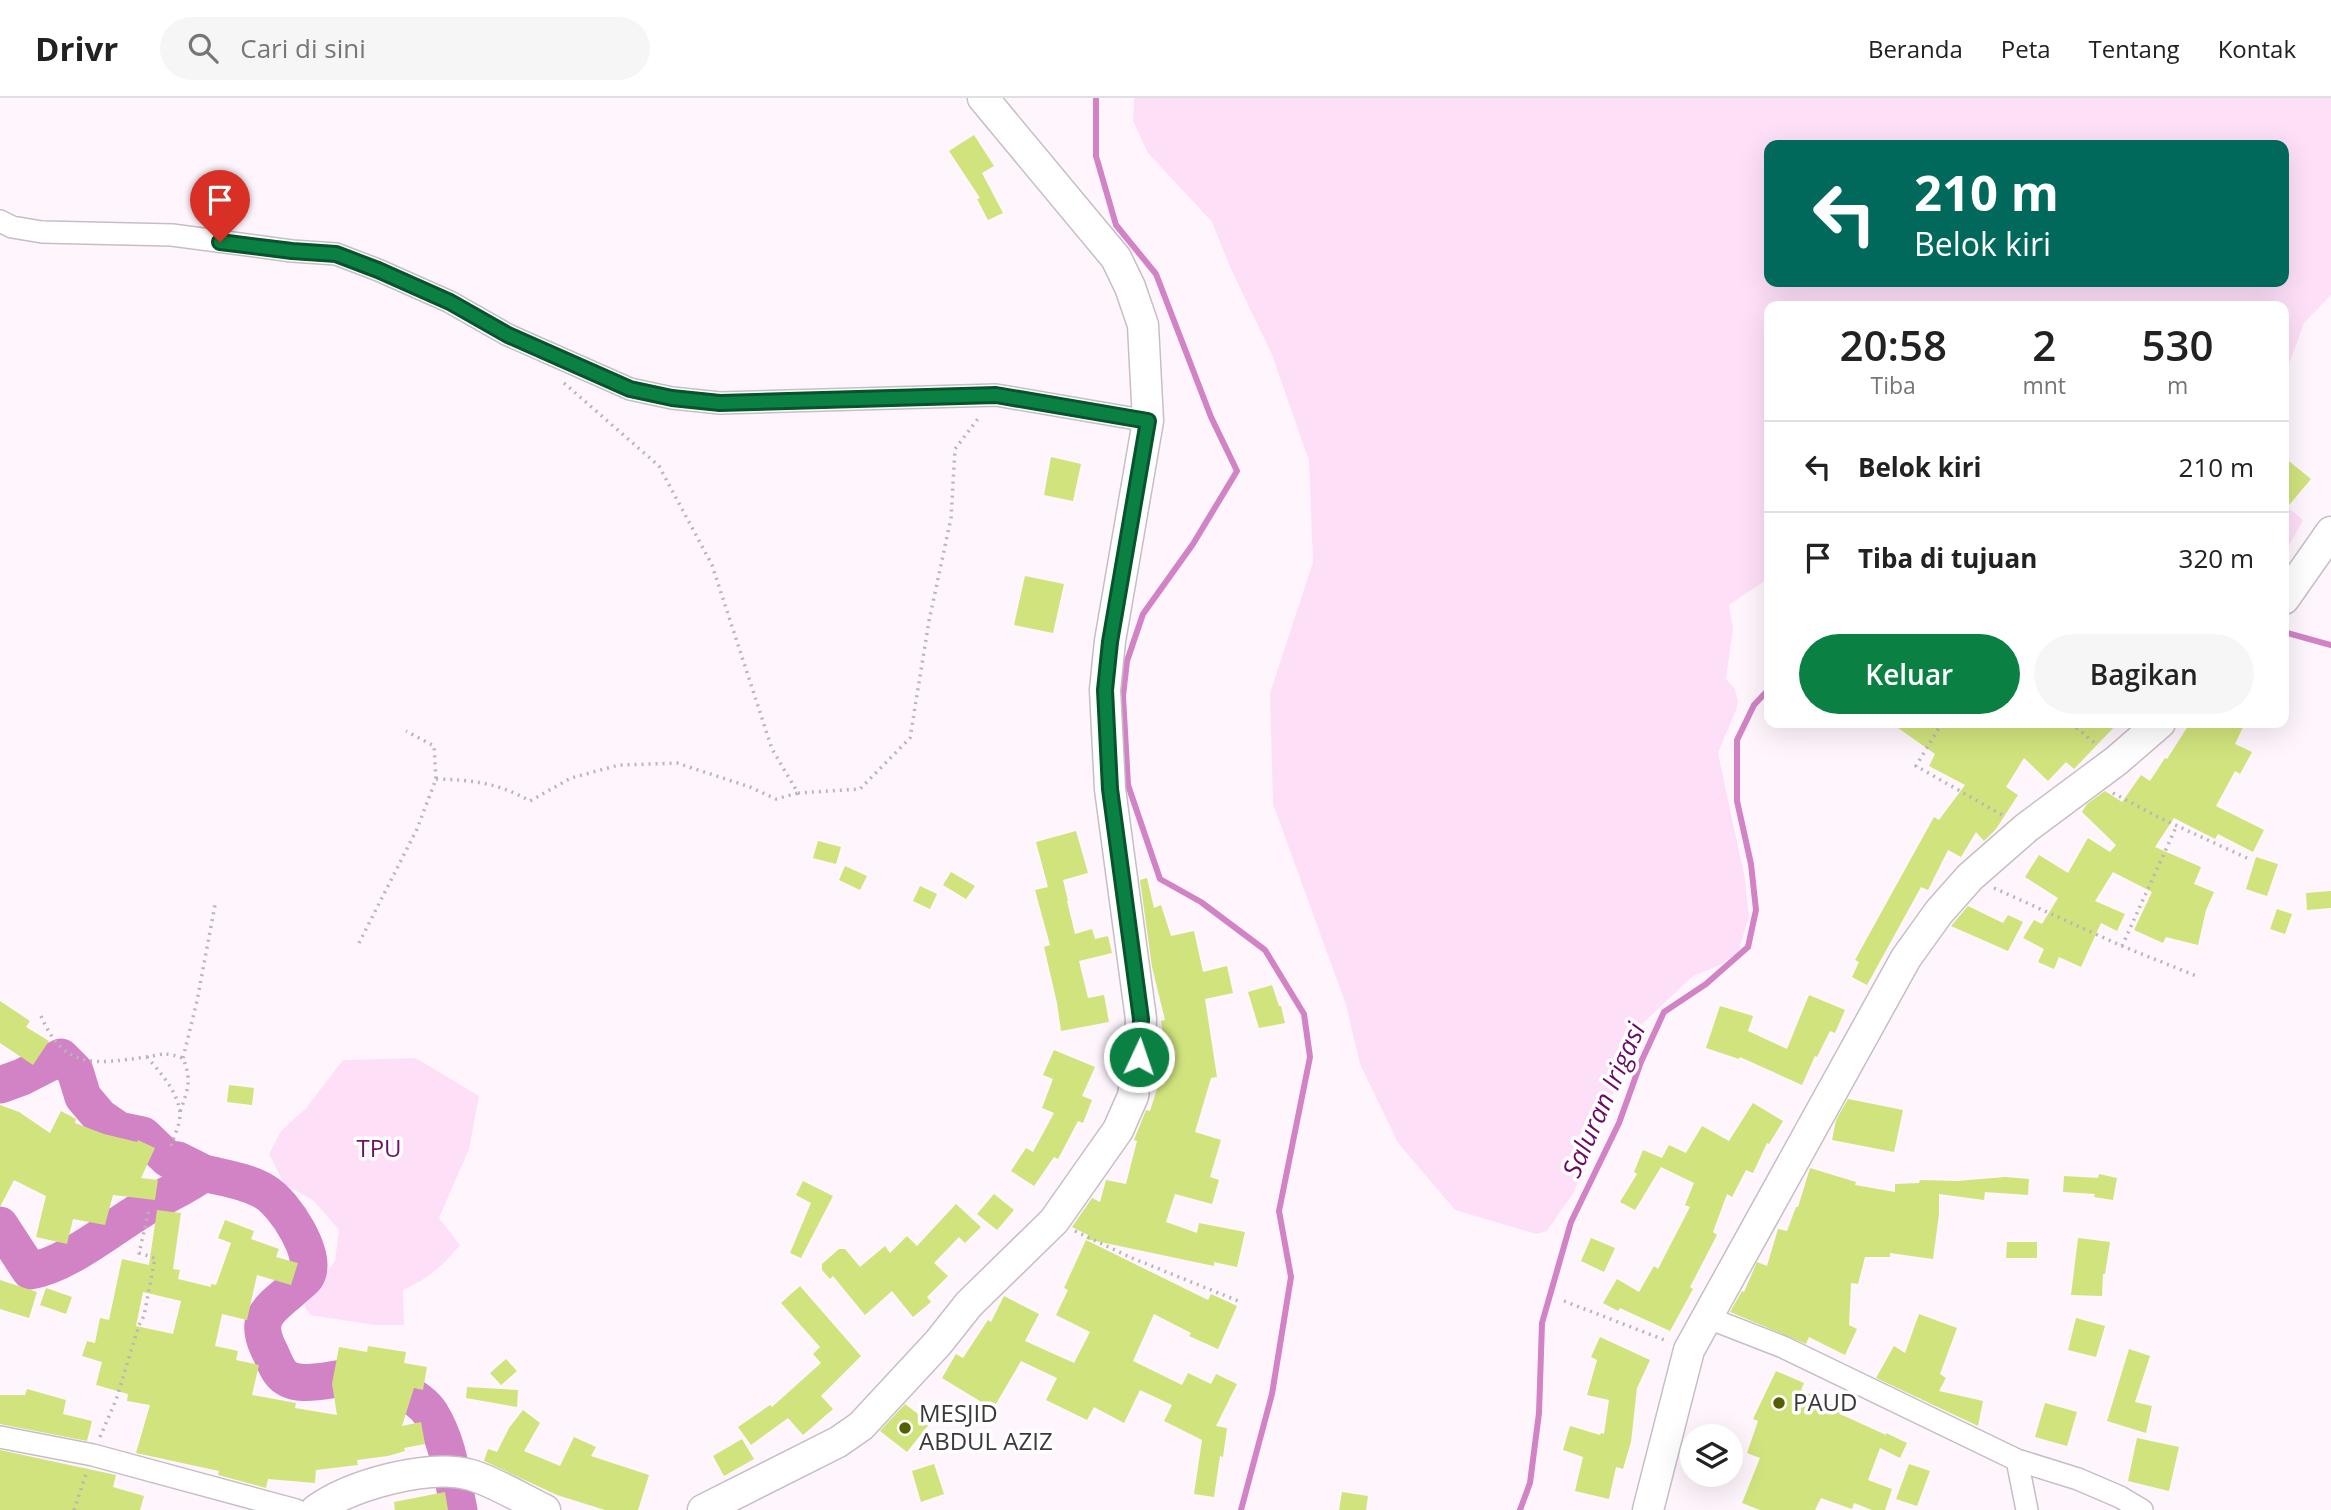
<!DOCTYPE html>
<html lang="id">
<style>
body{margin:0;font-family:"Open Sans",sans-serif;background:#f6f6f6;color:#222;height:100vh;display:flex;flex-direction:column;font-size:26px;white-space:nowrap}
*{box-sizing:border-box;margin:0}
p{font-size:23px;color:#767676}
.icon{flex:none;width:38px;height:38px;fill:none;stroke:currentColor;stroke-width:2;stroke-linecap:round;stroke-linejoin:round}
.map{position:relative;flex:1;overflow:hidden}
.panel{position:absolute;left:1764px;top:203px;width:525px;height:427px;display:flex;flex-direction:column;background:#fff;border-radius:14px;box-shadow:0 7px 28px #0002}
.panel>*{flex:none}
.top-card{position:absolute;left:1764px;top:42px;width:525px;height:147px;border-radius:14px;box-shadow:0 7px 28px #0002;background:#00695c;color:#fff;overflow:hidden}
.fabs{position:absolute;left:1680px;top:1326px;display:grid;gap:14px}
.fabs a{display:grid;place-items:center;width:63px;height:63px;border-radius:50%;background:#fff;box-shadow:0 7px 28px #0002;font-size:35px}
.pin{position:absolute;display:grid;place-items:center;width:60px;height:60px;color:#fff;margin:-72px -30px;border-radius:50% 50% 50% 0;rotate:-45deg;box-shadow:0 0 7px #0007}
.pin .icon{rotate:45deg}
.me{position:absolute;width:77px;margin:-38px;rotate:3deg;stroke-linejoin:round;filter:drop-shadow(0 0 5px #0008)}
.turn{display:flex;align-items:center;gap:24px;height:147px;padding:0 35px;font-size:32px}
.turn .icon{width:91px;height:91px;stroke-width:2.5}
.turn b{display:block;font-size:49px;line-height:60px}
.eta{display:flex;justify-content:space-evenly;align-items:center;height:119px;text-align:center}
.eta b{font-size:42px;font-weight:600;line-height:49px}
.button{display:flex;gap:14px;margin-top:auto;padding:14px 35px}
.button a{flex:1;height:80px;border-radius:42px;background:#0b8043;color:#fff;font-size:28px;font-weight:600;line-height:80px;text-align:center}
.button a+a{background:#f6f6f6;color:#222}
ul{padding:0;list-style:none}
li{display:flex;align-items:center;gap:21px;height:91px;padding:0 35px;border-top:2px solid #e0e0e0}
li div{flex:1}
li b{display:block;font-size:26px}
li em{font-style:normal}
header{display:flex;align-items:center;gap:42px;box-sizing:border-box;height:98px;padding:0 35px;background:#fff;border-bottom:2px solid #e0e0e0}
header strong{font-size:33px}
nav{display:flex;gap:38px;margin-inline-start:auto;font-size:24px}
.search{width:490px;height:63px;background:#f6f6f6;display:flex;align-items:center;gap:18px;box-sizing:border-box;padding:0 24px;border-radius:38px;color:#767676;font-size:26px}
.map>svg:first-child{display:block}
</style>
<header>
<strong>Drivr</strong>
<div class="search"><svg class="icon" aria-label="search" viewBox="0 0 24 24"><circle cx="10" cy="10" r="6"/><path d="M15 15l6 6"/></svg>Cari di sini</div>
<nav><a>Beranda</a><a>Peta</a><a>Tentang</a><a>Kontak</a></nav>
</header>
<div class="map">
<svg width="2331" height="1412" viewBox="0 0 2331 1412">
<rect width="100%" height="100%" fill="#fff6fd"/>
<!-- green -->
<path fill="#fedff8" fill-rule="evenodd" d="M1134,0H2331V197L2304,225L2284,279V208H1769V480L1729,507L1733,530L1726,581L1735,591L1738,603L1736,612L1718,655L1745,781L1749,819L1738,854L1720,867L1693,878L1640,928L1574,1094L1547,1133L1536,1136L1455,1112L1398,1045L1360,966L1346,907L1273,706L1270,595L1313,464L1309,363L1272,257L1230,169L1212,124L1148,55L1133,23ZM2284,47V184H1769V47Z
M2284,406L2303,422L2284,457Z
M416,960L479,998L469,1051L439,1120L460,1147C442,1169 429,1180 403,1192L404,1227H374L310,1217L304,1208L311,1194L335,1163L339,1132L314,1103L284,1086L269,1056L281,1033L306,1010L343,962Z"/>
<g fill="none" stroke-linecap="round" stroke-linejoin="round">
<!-- stream -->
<path stroke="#d183c5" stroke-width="6" d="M1096,0V58L1116,127L1156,176L1211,319L1237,373L1193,446L1143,516L1127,563L1123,598L1128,687L1160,781L1201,804L1265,852L1304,916L1310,959L1279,1113L1291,1179L1272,1296L1241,1412
M2284,534L2331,547
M1520,1412L1530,1385L1539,1315L1542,1225L1571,1124L1619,1025L1641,964L1664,914L1706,886L1748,849L1756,812L1751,766L1737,703V642L1754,607L1768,592L1767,573L1769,569"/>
<!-- river -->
<path stroke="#d183c5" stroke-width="37" d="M0,987L22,979L61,959L75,973L83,999L100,1019L119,1032L143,1037L168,1061L178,1062L204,1075
M0,1127L30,1173C67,1167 111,1130 143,1111C163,1098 185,1089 204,1075C223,1080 248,1083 265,1094C284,1105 319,1158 306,1179C303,1183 297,1187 294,1190C272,1210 253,1218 268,1250C272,1257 275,1267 280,1274C295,1295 336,1278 356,1279C379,1280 418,1296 431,1316C449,1345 452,1379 459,1412"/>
</g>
<!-- building -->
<path fill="#d1e37d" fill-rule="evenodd" d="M974,37L994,68L982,75L1003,115L988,122L977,101L980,100L949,53Z
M1051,359L1081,366L1073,403L1044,397Z
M2284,359L2311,381L2284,413Z
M1025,478L1064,486L1053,535L1014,527Z
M1891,625H2118L2074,671L2066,664L2048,683L2024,660L2006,689L2018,697L1996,731L1984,743L1976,734L1961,759L1948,752L1928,792L1921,789L1867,887L1852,879L1859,864L1855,862L1934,719L1939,722L1965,687L1929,668L1935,656Z
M2190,625H2245L2235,646L2252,654L2240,676L2235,673L2216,708L2264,732L2253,754L2218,736L2215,741L2174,720L2155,749L2201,769L2194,786L2214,794L2206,812L2198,847L2166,839L2163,845L2134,832L2152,794L2113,774L2095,803L2125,816L2117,833L2101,825L2081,869L2059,859L2054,871L2038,864L2044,851L2023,840L2034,822L2042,826L2058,800L2025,779L2039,757L2068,775L2088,740L2110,754L2116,747L2082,714L2087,706L2105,693L2122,704L2141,677L2150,683L2165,660L2167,661Z
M1076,733L1088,775L1063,782L1068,803H1067L1075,836L1092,831L1095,841L1108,838L1112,855L1079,863L1088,900L1104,897L1109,924L1061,933L1057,905L1044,849L1050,847L1035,792L1048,789L1036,744Z
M818,743L841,749L836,766L813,760Z
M2256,759L2278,766L2267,798L2246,791Z
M845,768L867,778L860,792L839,782Z
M951,774L975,788L966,801L943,787Z
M1147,780L1154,810L1161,807L1171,838L1194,833L1203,874L1227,868L1233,895L1205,901L1217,979L1211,980L1195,1034L1221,1042L1210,1079L1219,1082L1212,1106L1175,1096L1166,1124L1197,1135L1199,1125L1245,1134L1237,1169L1214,1164V1168L1086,1141L1088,1137L1072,1129L1092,1100L1100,1104L1106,1082L1126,1086L1137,1043L1134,1042L1146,1012L1150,1013L1167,960L1161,923L1165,922L1152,869L1140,782Z
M920,788L937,796L930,811L913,803Z
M2331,793V810L2307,812L2306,795Z
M1968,808L2003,825L2008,817L2023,824L2008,853L1951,828Z
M2277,811L2292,816L2285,836L2270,831Z
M1272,887L1279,908H1281L1285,925L1259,930L1248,894Z
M1809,897L1845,912L1835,935L1830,933L1817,959L1815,958L1802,987L1740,959L1739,961L1706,950L1720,908L1753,918L1748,933L1787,951Z
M0,903L30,923L26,929L49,943L33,967L0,945Z
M1054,952L1095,969L1082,998L1092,1002L1083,1025L1078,1023L1058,1061L1054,1059L1034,1088L1011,1073L1026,1050L1033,1054L1054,1015L1042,1010L1053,981L1043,977Z
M229,987L254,990L252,1007L227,1004Z
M1848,1001L1903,1012L1894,1054L1832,1042L1836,1022Z
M1753,1005L1783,1023L1769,1046L1767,1045L1753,1075L1746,1072L1732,1099L1727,1096L1713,1134L1717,1137L1690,1189L1693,1191L1670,1233L1620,1210L1618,1213L1603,1205L1617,1181L1639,1194L1654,1168L1658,1171L1690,1109L1685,1107L1694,1085L1661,1069L1635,1112L1620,1104L1637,1076L1634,1074L1643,1052L1662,1060L1669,1047L1686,1055L1702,1028L1729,1043Z
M0,1007L19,1014L50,1035L61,1013L76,1021L75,1025L104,1036L137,1044L138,1042L155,1050L141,1080L158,1082L155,1102L113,1097L105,1127L73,1121L67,1146L36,1139L46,1098L14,1082L0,1109Z
M1810,1070L1856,1084L1855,1087L1895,1094V1086L1919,1085L1920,1082L1957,1083L2005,1079L2029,1081L2028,1097L1985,1094L1984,1102L1939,1096V1116L1933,1161L1890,1155V1159H1865L1858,1186L1851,1185L1849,1227L1857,1231L1845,1257L1809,1239L1806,1246L1730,1214L1742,1193L1744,1194L1757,1164L1767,1168L1778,1131L1787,1133L1796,1109H1798Z
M2099,1076L2117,1080L2113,1102L2094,1099L2095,1096L2063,1094L2064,1078L2098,1080Z
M803,1083L833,1098L801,1160L790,1155L811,1105L796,1097Z
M994,1096L1014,1112L997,1132L977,1116Z
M956,1106L981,1129L965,1145L959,1139L934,1165L948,1178L927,1199L931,1204L913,1219L892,1193L865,1217L833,1178L830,1181L822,1172V1166L839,1151H845L860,1169L885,1148L890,1155L907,1138L917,1148Z
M157,1112L181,1115L173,1171L180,1172L178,1181L211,1189V1186L216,1187L231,1145L218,1140L225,1122L254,1133L251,1141L279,1151L276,1159L298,1165L291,1187L257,1177L247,1222L222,1216L215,1248L238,1253L236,1262L259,1267L252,1297L296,1305L295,1310L337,1317L332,1286L339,1249L367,1254L368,1248L406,1254L404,1265L427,1269L423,1292L414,1290L402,1328L421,1324L425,1346L404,1350L405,1353L388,1358L357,1362L358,1367L316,1372L315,1385L268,1381L266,1390L218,1377L219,1373L136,1355L150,1307L127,1303L128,1296L96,1287L102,1264L82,1258L87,1243L95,1245L100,1220L109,1222L122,1161L149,1167ZM143,1194L181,1203L173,1236L136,1228Z
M1591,1140L1615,1150L1604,1174L1581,1163Z
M2078,1140L2110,1144L2105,1176H2103L2102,1198L2071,1197Z
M1086,1142L1208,1202L1211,1196L1237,1208L1218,1251L1189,1238L1191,1235L1154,1216L1133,1263L1182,1287L1188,1275L1211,1286L1216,1276L1237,1286L1216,1328L1227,1330L1223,1359L1220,1358L1214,1399L1194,1396L1202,1342L1164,1323L1172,1307L1140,1292L1124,1325L1094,1309L1087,1322L1046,1302L1057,1280L1021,1263L993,1311L942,1280L956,1256L963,1260L988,1222L991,1224L1004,1198L1039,1216L1025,1243L1074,1265L1090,1234L1056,1217L1068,1192L1064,1190Z
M2007,1144H2037V1160H2006Z
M0,1182L37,1194L29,1220L0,1211Z
M800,1188L861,1258L821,1298L833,1311L803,1337L788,1320L751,1347L738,1329L770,1307L772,1309L821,1265L813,1256L820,1249L781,1205Z
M46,1190L72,1199L66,1216L40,1207Z
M1919,1216L1957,1230L1940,1276L1946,1280L1939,1293L1983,1303L1978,1328L1876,1280L1894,1248L1905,1255Z
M2076,1220L2105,1228L2096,1259L2068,1252Z
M1600,1239L1650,1262L1637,1290L1631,1344L1623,1371L1616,1369L1609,1401L1575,1393L1583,1359L1563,1352L1570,1328L1600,1337L1601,1335L1604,1336L1609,1302L1587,1297L1597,1262L1591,1259Z
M2129,1251L2150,1258L2135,1304L2152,1308L2146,1335L2107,1323Z
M506,1261L517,1273L501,1287L490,1275Z
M1776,1273L1804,1285L1801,1292L1842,1312L1840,1316L1886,1337L1885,1339L1886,1335L1907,1345L1900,1360L1880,1350L1868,1382L1892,1391L1885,1412H1872L1854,1405L1852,1411L1821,1400L1815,1412H1760L1742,1405L1760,1360L1747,1355L1758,1323L1753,1321Z
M467,1289L518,1292L517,1309L466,1300Z
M27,1291L66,1302L63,1316L92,1323L87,1343L0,1326V1297H25Z
M2045,1305L2077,1314L2067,1348L2035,1339Z
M905,1306L930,1325L907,1354L880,1333Z
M523,1312L540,1325L524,1353L560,1368L574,1339L596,1349L591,1358L649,1377L638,1412H605L557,1397L484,1363L488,1351L497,1354L509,1330Z
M2137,1340L2179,1349L2169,1393L2128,1383Z
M742,1341L754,1361L724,1378L713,1358Z
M0,1352L116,1377L113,1389L144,1398L140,1412H0Z
M934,1366L944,1396L921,1404L912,1373Z
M1909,1366L1930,1373L1917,1408L1896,1401Z
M445,1394L448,1412H395L394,1404Z
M1342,1394L1368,1398L1366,1412H1339Z"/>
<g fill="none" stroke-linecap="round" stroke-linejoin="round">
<defs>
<path id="street" d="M0,123L12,129L42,134L172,137L292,153L336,156L378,172L450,204L508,237L630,291L672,300L720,305L996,297L1148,323
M1706,1219L1783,1249L2017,1362L2078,1381L2120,1399L2142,1412
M0,1339L93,1357L296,1412
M2017,1362L2027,1412"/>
<path id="secondary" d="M2284,501L2331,434
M316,1412C351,1387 429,1365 471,1377C495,1384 522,1401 545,1412
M703,1412L838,1344L861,1328L938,1245L969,1206L1054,1123L1118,1032L1133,998L1139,959L1141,921L1110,691L1105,592L1110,543L1148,323L1143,227L1130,189L1116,160L983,0
M1648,1412L1689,1252L1906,860L1939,814L1970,779L2026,730L2116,663L2160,625"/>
</defs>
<!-- street casing -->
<use href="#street" stroke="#c7bec5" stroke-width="24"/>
<!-- secondary casing -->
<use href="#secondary" stroke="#c7bec5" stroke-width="33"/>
<!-- path -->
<path stroke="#bbb4ba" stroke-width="3.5" stroke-dasharray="2 5" stroke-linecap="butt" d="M564,285L659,368L712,467L772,651L798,695L860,691L910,640L929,523L951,420L955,351L980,318
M1942,625L1916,668L2004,718
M2071,625L2096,646
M436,681C472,682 499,685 530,703L571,680L619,667L677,665L750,689L776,701L798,695
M2113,695L2158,719L2249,761
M1994,790L2122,848L2199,879
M359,845L417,731L436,681L434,648L406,633
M2122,848L2177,727
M41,918C64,972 95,966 146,959C164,956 165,954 183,960C192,983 188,991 180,1014
M147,959C160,974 179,995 180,1016C180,1027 174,1038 171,1048
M183,960L197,903L215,807
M1075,1133L1132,1160L1241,1204
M1564,1203L1667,1243
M100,1339L116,1302L139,1227L144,1218L155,1160L139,1155L149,1112
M74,1412L86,1376"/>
<!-- street -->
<use href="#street" stroke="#fff" stroke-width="21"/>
<!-- secondary -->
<use href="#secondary" stroke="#fff" stroke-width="30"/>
</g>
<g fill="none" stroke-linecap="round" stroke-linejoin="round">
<defs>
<path id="route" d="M220,144L292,153L336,156L378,172L450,204L508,237L630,291L672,300L720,305L996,297L1148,323L1110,544L1105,592L1110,691L1141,921L1139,959"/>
</defs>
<!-- route casing -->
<use href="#route" stroke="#07532c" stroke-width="18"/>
<!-- route -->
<use href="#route" stroke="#0b8043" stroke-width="12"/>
</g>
<!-- markers -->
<g fill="#545f00" stroke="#fff" stroke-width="2.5">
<circle cx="1779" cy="1305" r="7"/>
<circle cx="905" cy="1330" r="7"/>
</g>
<g text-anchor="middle" stroke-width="7" stroke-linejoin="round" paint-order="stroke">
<!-- park labels -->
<g font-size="24" fill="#701067" stroke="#fff">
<text x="379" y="1059">TPU</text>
</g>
<!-- poi labels -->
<g font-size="24" fill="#3c383b" stroke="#fff" text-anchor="start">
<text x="1793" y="1313">PAUD</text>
<text x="919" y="1324">MESJID<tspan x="919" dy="28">ABDUL AZIZ</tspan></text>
</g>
<!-- water labels -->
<g font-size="26" font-style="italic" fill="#6c0964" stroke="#fff">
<text transform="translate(1604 1002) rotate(-66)" y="9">Saluran Irigasi</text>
</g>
</g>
</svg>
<div class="fabs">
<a><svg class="icon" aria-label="layers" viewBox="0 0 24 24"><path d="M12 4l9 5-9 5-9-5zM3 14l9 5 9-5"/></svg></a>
</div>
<div class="pin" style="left:220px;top:144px;background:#d93025"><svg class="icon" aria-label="arrive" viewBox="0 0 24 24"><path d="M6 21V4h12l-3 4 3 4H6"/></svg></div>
<svg class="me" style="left:1139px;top:959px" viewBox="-20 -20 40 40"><circle r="17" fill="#0b8043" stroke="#fff" stroke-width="3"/><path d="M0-11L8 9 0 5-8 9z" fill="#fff"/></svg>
<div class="top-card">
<div class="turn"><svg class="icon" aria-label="left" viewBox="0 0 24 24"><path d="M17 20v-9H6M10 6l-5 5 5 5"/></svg><div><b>210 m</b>Belok kiri</div></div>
</div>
<section class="panel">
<div class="eta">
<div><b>20:58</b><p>Tiba</p></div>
<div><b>2</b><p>mnt</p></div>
<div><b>530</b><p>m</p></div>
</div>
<ul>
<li><svg class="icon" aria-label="left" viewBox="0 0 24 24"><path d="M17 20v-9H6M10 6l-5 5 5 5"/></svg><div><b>Belok kiri</b></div><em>210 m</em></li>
<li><svg class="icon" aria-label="arrive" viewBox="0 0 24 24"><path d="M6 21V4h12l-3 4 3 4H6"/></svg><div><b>Tiba di tujuan</b></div><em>320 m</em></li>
</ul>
<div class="button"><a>Keluar</a><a>Bagikan</a></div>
</section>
</div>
